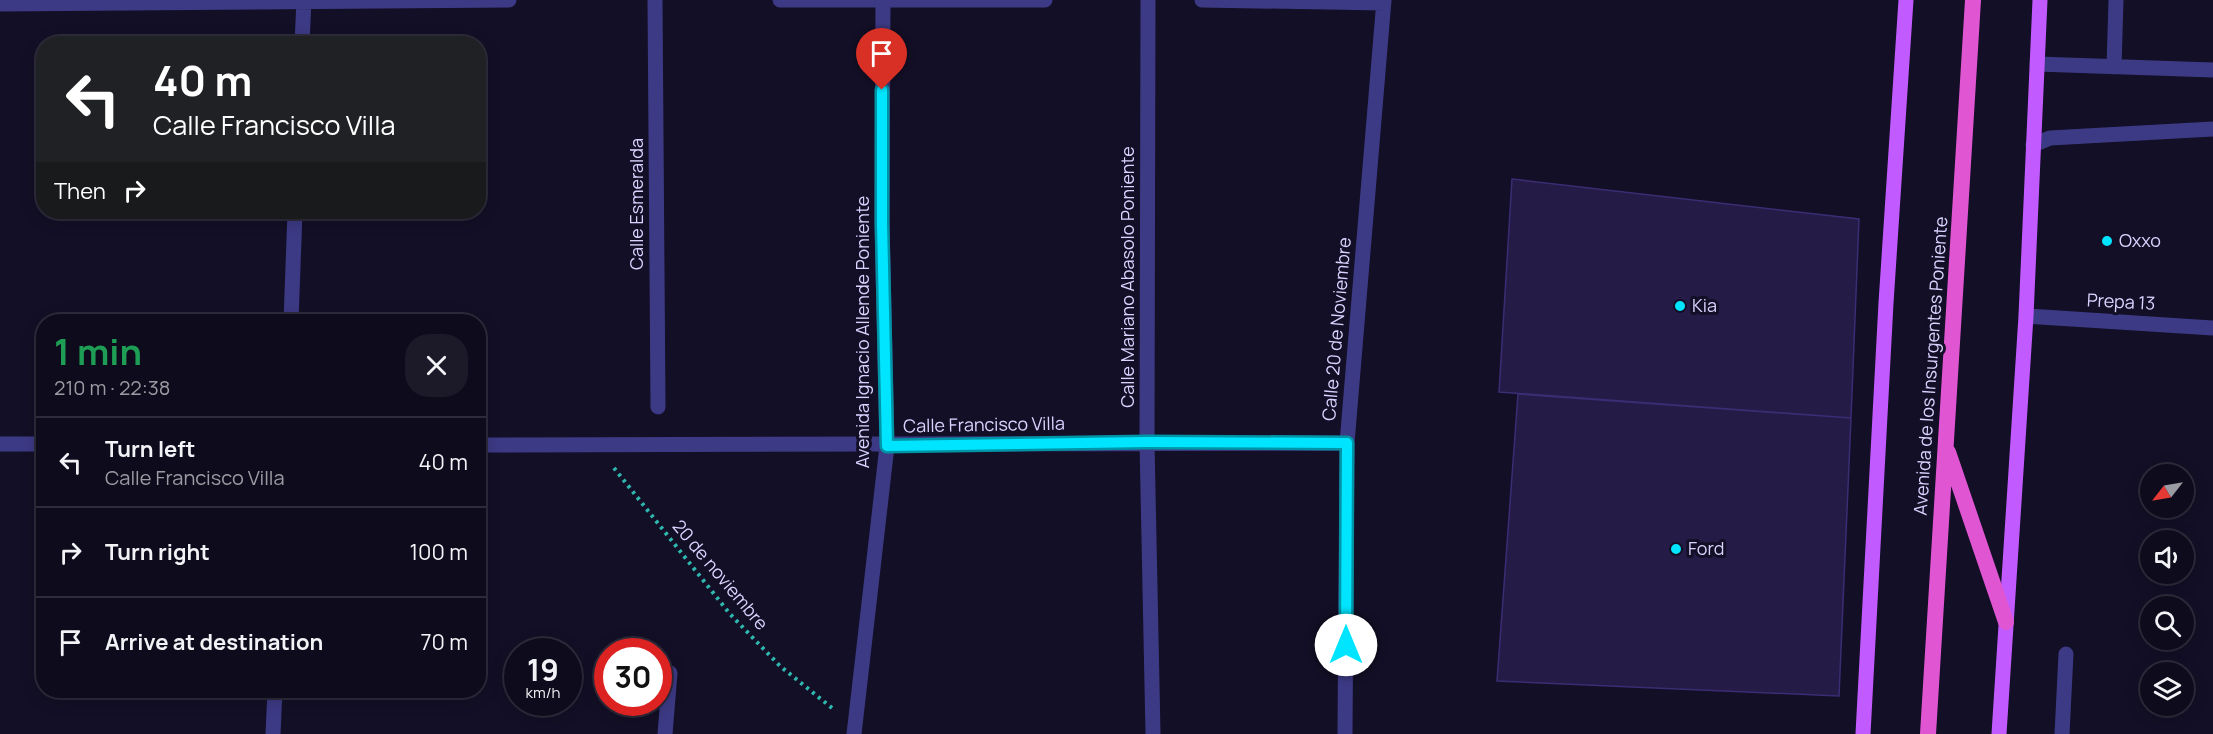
<!DOCTYPE html>
<meta charset="utf-8">
<style>
body{margin:0;font-family:Manrope,sans-serif;background:#1c1929;color:#f1f3f6;height:100vh;display:flex;flex-direction:column;font-size:22px;white-space:nowrap}
*{box-sizing:border-box;margin:0}
p{font-size:20px;color:#9b9ba3}
.icon{flex:none;width:33px;height:33px;fill:none;stroke:currentColor;stroke-width:2;stroke-linecap:round;stroke-linejoin:round}
.map{position:relative;flex:1;overflow:hidden}
.drawer{position:absolute;left:36px;top:314px;width:450px;height:384px;display:flex;flex-direction:column;background:#0e0b1c;border-radius:24px;box-shadow:0 3px 15px #0003,0 0 0 2px #2e2b3b}
.drawer>*{flex:none}
.top-card{position:absolute;left:36px;top:36px;width:450px;height:183px;border-radius:24px;box-shadow:0 3px 15px #0003,0 0 0 2px #2e2b3b;background:#202124;color:#fff;overflow:hidden}
.needle{width:39px;rotate:239deg}
.controls{position:absolute;left:2140px;top:464px;display:grid;gap:12px}
.controls a{display:grid;place-items:center;width:54px;height:54px;border-radius:50%;background:#0e0b1c;box-shadow:0 3px 15px #0003,0 0 0 2px #2e2b3b;font-size:30px}
.speed{position:absolute;left:504px;top:638px;display:flex;gap:12px;font-size:30px;font-weight:700;text-align:center}
.speed>*{display:grid;place-content:center;width:78px;height:78px;border-radius:50%;background:#0e0b1c;box-shadow:0 3px 15px #0003,0 0 0 2px #2e2b3b;line-height:1}
.speed small{font-size:15px;font-weight:400}
.speed .limit{border:9px solid #d22;background:#fff;color:#111}
.pin{position:absolute;display:grid;place-items:center;width:51px;height:51px;color:#fff;margin:-62px -26px;border-radius:50% 50% 50% 0;rotate:-45deg;box-shadow:0 0 6px #0007}
.pin .icon{rotate:45deg}
.me{position:absolute;width:66px;margin:-33px;rotate:0deg;stroke-linejoin:round;filter:drop-shadow(0 0 4px #0008)}
.turn{display:flex;align-items:center;gap:21px;height:126px;padding:0 18px;font-size:27px}
.turn .icon{width:78px;height:78px;stroke-width:2.5}
.turn b{display:block;font-size:42px;line-height:51px}
.then{display:flex;align-items:center;height:57px;padding:0 18px;background:#0003;gap:12px;font-size:22px}
.round{display:grid;place-items:center;flex:none;width:63px;height:63px;border-radius:24px;background:#1c1929}
.summary{display:flex;align-items:center;justify-content:space-between;height:102px;padding:0 18px}
h1{font-size:36px;font-weight:700;line-height:45px;color:#1e9e55}
ul{padding:0;list-style:none}
li{display:flex;align-items:center;gap:18px;height:90px;padding:0 18px;border-top:2px solid #2e2b3b}
li div{flex:1}
li b{display:block;font-size:22px}
li em{font-style:normal}
.map>svg:first-child{display:block}
</style>
<div class="map">
<svg width="2213" height="734" viewBox="0 0 2213 734">
<rect width="100%" height="100%" fill="#130f26"/>
<!-- building -->
<path fill="#241b47" stroke="#3b2d73" stroke-width="1.5" d="M1512,179L1859,219L1851,418L1499,392Z
M1518,394L1851,418L1839,696L1497,681Z"/>
<g fill="none" stroke-linecap="round" stroke-linejoin="round">
<!-- path -->
<path stroke="#2fb8b0" stroke-width="4" stroke-dasharray="3 4.5" stroke-linecap="butt" d="M614,468L730,614L780,666L832,708"/>
<!-- service -->
<path stroke="#3d3a85" stroke-width="15" d="M2037,64L2213,70
M2114,67L2116,0
M2033,145L2050,138L2213,129
M2062,734L2066,654"/>
<!-- minor -->
<path stroke="#3d3a85" stroke-width="15" d="M655,0L658,407
M780,0H1045
M1148,0L1147,442L1153,734
M1202,0L1384,3
M0,4L509,0
M302,44L304,0
M2026,316L2213,328
M291,321L295,212
M0,444H44
M478,445L1347,443
M273,734L275,690
M665,734L670,673
M1345,734L1347,443L1384,0"/>
<!-- tertiary -->
<path stroke="#3d3a85" stroke-width="15" d="M854,734L887,446L882,223L883,0"/>
<!-- primary -->
<path stroke="#c25bff" stroke-width="15" d="M1863,734L1886,303L1906,0
M1999,734L2026,316L2040,0"/>
<!-- trunk -->
<path stroke="#e055d1" stroke-width="16" d="M1948,452L2006,622
M1928,734L1973,0"/>
</g>
<g fill="none" stroke-linecap="round" stroke-linejoin="round">
<defs>
<path id="route" d="M882,90V223L887,446L1147,442L1347,443L1346,645"/>
</defs>
<!-- route casing -->
<use href="#route" stroke="#0095a6" stroke-width="15"/>
<!-- route -->
<use href="#route" stroke="#00e5ff" stroke-width="10"/>
</g>
<!-- markers -->
<g fill="#00e5ff" stroke="#130f26" stroke-width="2">
<circle cx="2107" cy="241" r="6"/>
<circle cx="1680" cy="306" r="6"/>
<circle cx="1676" cy="549" r="6"/>
</g>
<g text-anchor="middle" stroke-width="6" stroke-linejoin="round" paint-order="stroke">
<!-- street labels -->
<g font-size="18" fill="#d9d4ff" stroke="#130f26">
<text transform="translate(637 204) rotate(-90)" y="6">Calle Esmeralda</text>
<text transform="translate(1128 277) rotate(-90)" y="6">Calle Mariano Abasolo Poniente</text>
<text transform="translate(2121 302) rotate(3)" y="6">Prepa 13</text>
<text transform="translate(1337 329) rotate(-85)" y="6">Calle 20 de Noviembre</text>
<text transform="translate(863 332) rotate(-90)" y="6">Avenida Ignacio Allende Poniente</text>
<text transform="translate(1931 366) rotate(-86)" y="6">Avenida de los Insurgentes Poniente</text>
<text transform="translate(984 425) rotate(-1)" y="6">Calle Francisco Villa</text>
<text transform="translate(720 575) rotate(50)" y="6">20 de noviembre</text>
</g>
<!-- poi labels -->
<g font-size="18" fill="#d9d4ff" stroke="#130f26" text-anchor="start">
<text x="2119" y="247">Oxxo</text>
<text x="1692" y="312">Kia</text>
<text x="1688" y="555">Ford</text>
</g>
</g>
</svg>
<div class="controls">
<a><svg class="needle" viewBox="-14 -14 28 28"><path d="M0-13l5 13h-10z" fill="#e53935"/><path d="M0 13l5-13h-10z" fill="#9b9ba3"/></svg></a>
<a><svg class="icon" aria-label="sound" viewBox="0 0 24 24"><path d="M4 9h4l5-4v14l-5-4H4zM17 9q2 3 0 6"/></svg></a>
<a><svg class="icon" aria-label="search" viewBox="0 0 24 24"><circle cx="10" cy="10" r="6"/><path d="M15 15l6 6"/></svg></a>
<a><svg class="icon" aria-label="layers" viewBox="0 0 24 24"><path d="M12 4l9 5-9 5-9-5zM3 14l9 5 9-5"/></svg></a>
</div>
<div class="speed"><div>19<small>km/h</small></div><div class="limit">30</div></div>
<div class="pin" style="left:882px;top:90px;background:#d93025"><svg class="icon" aria-label="arrive" viewBox="0 0 24 24"><path d="M6 21V4h12l-3 4 3 4H6"/></svg></div>
<svg class="me" style="left:1346px;top:645px" viewBox="-20 -20 40 40"><circle r="19" fill="#fff"/><path d="M0-13L10 11 0 6-10 11z" fill="#00e5ff"/></svg>
<div class="top-card">
<div class="turn"><svg class="icon" aria-label="left" viewBox="0 0 24 24"><path d="M17 20v-9H6M10 6l-5 5 5 5"/></svg><div><b>40 m</b>Calle Francisco Villa</div></div>
<div class="then">Then<svg class="icon" aria-label="right" viewBox="0 0 24 24"><path d="M7 20v-9h11M14 6l5 5-5 5"/></svg></div>
</div>
<section class="drawer">
<div class="summary"><div><h1>1 min</h1><p>210 m · 22:38</p></div><a class="round"><svg class="icon" aria-label="close" viewBox="0 0 24 24"><path d="M6 6l12 12M18 6L6 18"/></svg></a></div>
<ul>
<li><svg class="icon" aria-label="left" viewBox="0 0 24 24"><path d="M17 20v-9H6M10 6l-5 5 5 5"/></svg><div><b>Turn left</b><p>Calle Francisco Villa</p></div><em>40 m</em></li>
<li><svg class="icon" aria-label="right" viewBox="0 0 24 24"><path d="M7 20v-9h11M14 6l5 5-5 5"/></svg><div><b>Turn right</b></div><em>100 m</em></li>
<li><svg class="icon" aria-label="arrive" viewBox="0 0 24 24"><path d="M6 21V4h12l-3 4 3 4H6"/></svg><div><b>Arrive at destination</b></div><em>70 m</em></li>
</ul>
</section>
</div>
